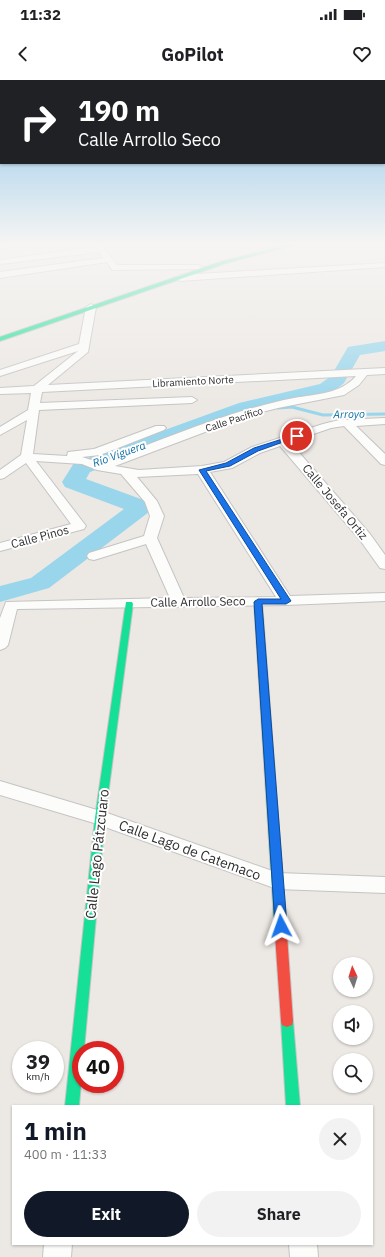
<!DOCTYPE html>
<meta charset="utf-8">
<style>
body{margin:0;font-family:"IBM Plex Sans",sans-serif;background:#f2f2f2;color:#202124;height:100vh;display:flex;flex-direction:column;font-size:15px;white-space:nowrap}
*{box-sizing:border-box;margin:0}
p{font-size:13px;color:#757577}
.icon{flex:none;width:22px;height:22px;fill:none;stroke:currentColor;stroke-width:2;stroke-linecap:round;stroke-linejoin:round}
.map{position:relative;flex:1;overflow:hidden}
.drawer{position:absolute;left:12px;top:1025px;width:361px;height:140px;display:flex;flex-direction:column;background:#fff;border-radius:0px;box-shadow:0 1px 3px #0004}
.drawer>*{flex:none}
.banner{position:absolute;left:0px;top:0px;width:385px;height:84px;box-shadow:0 1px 3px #0004;background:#202124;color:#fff;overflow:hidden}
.needle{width:26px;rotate:356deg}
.buttons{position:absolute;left:333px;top:877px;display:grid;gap:8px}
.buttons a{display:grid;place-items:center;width:40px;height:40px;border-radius:50%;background:#fff;box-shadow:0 1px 3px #0004;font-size:20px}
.speed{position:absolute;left:12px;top:961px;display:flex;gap:8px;font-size:20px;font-weight:700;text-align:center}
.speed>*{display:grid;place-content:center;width:52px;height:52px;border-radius:50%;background:#fff;box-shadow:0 1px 3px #0004;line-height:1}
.speed small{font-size:10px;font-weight:400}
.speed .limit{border:6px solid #d22;background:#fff;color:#111}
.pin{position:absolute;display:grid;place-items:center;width:34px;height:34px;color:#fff;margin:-17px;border:2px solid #fff;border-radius:50%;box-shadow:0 1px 4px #0007}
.me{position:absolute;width:44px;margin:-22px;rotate:356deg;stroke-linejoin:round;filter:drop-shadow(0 0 3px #0008)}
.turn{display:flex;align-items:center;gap:14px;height:84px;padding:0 12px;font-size:18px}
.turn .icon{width:52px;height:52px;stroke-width:2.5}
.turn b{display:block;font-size:28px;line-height:34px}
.round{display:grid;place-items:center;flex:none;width:42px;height:42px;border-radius:21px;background:#f2f2f2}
.head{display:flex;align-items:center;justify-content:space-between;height:68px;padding:0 12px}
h1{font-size:24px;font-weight:700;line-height:30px;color:#111827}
.button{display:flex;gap:8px;margin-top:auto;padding:8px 12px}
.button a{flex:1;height:46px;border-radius:24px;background:#111827;color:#fff;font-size:16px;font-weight:700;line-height:46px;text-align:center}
.button a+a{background:#f2f2f2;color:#202124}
.status{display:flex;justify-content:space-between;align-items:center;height:28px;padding:0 20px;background:#fff;direction:ltr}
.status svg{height:11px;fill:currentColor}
header{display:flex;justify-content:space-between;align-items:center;height:52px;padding:0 12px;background:#fff;font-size:18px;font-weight:700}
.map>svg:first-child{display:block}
</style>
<div class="status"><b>11:32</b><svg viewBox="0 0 49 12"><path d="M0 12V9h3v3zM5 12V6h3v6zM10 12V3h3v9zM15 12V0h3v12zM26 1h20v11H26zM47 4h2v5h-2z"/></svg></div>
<header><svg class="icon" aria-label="back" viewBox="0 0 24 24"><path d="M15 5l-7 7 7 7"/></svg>GoPilot<svg class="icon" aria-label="heart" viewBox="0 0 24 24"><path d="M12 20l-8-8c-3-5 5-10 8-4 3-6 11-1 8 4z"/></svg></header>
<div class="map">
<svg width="385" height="1177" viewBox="0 0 385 1177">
<rect width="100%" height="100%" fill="#ece8e4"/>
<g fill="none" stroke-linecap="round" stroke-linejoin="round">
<!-- stream -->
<path stroke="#99d6ec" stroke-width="3" d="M268,323L278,328L292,327L323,335L385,334"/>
<!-- river -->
<path fill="#99d6ec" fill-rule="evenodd" d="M385,261V271L360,275L344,303L333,312L252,331L90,392L86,399L149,422L152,427L149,432L49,508L0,522V506L31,498L124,429L65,407L62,402L74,383L239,323L320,304L331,296L348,267Z"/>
<defs>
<path id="street" d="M0,164H25L21,166L0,168Z
M93,164H101L117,185H198L202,187L198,189L115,190H112L107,182L0,198V192L103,178L99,172L0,184V180L95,167Z
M385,183V187L180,201L176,198L180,195Z
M91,224L96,227L88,272L48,305L385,288V294L367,295L359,305L344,315L278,328L250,335L115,386L139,390L202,386L224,382L252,367L323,344L339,340L385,338V344L356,346L385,374V385L381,384L344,346L331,348L290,362L370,454L385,475V489L380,488L360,460L280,366L260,373L232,388L210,392L290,516L385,513V521L286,525L17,529L8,565L5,568L0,570V538L6,522L170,518L146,464L94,480L89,479L87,476L89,473L144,456L150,436L145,422L121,394L97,390L82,384L36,381L86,446L84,449L0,471V463L71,444L26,383L4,398L0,399V390L21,375L27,340L0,355V347L28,330L31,313L0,314V308L34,306L78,271L0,296V290L79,264L86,227ZM356,296C341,314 316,314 294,318C228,331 164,359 101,383L82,377L100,375L164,350L166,348L164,346H156L94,369L68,372L67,376L33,374L39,330L192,323L197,320L192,317L40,323L42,312ZM198,394L276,517L184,518L157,458L164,436L157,421L137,397Z
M0,701L107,733L278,793L385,797V813L277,809L94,743L0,715Z
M44,1164H72L71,1177H43Z
M289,1164H317L318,1177H290Z"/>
<path id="fast" d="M292,164H298L227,183L0,261V257L223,181Z
M255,520H261L262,522L286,840L284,843L280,845L276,843L274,840L254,522Z
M126,522H132L133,524L105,738L84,970H81V1003L79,1026H65L95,738Z
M287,935L292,937L293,941L300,1026H286L281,941L282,937Z"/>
<path id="jam" d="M280,835L284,837L286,840L293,941L292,945L287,947L282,945L281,941L274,840L276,837Z"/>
</defs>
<!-- street casing -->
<use href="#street" stroke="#c5c4c5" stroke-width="2"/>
<!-- fast casing -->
<use href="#fast" stroke="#c5c4c5" stroke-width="2"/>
<!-- jam casing -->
<use href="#jam" stroke="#c5c4c5" stroke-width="2"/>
<!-- street -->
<use href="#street" fill="#fcfcfb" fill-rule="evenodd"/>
<!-- fast -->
<use href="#fast" fill="#16e098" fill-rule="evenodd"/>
<!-- jam -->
<use href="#jam" fill="#f24e42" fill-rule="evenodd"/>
</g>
<!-- sky -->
<linearGradient id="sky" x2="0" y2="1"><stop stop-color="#88c2ea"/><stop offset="0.5" stop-color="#f6f5f3"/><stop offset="1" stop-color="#f6f5f3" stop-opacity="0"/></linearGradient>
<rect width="385" height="328" fill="url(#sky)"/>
<!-- route -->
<path fill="#1a73e8" stroke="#114b97" d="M295,355L300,356L258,371L230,386L206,391L291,521L286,524H262L287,846L285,850L281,851L276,850L275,846L254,522L258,519H281L199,390L226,383L254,368Z"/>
<g text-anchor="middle" stroke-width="4" stroke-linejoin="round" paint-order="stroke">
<!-- far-street labels -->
<g font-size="10" fill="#2e2e2e" stroke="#fff">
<text transform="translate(193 301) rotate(-3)" y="4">Libramiento Norte</text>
<text transform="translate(234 339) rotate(-18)" y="4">Calle Pacífico</text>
</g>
<!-- far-water labels -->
<g font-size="11" font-style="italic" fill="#0d6fa3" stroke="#fff">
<text transform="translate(349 334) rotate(-1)" y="4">Arroyo</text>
<text transform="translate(119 374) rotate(-20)" y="4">Río Viguera</text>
</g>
<!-- street labels -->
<g font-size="12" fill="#2e2e2e" stroke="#fff">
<text transform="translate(335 422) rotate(50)" y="4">Calle Josefa Ortiz</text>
<text transform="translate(40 457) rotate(-15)" y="4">Calle Pinos</text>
<text transform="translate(198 522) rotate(-1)" y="4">Calle Arrollo Seco</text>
</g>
<!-- near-street labels -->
<g font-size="14" fill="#2e2e2e" stroke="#fff">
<text transform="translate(190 770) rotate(20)" y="5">Calle Lago de Catemaco</text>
<text transform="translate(97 774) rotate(-84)" y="5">Calle Lago Pátzcuaro</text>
</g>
</g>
</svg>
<div class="buttons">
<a><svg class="needle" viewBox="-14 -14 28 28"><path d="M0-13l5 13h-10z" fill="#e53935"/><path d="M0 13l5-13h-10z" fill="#757577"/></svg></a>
<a><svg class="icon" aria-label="sound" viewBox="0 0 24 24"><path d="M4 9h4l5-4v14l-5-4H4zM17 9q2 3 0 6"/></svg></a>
<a><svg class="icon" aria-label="search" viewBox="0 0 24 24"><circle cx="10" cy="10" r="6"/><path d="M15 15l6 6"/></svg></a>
</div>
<div class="speed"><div>39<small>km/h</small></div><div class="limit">40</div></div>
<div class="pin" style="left:297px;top:356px;background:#d93025"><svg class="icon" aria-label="arrive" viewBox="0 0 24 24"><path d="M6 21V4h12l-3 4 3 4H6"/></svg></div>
<svg class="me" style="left:281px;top:846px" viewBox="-20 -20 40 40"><path d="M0-17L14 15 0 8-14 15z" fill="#1a73e8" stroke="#fff" stroke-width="4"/></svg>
<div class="banner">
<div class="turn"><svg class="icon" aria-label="right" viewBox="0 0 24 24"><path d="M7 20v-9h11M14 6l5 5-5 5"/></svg><div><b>190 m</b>Calle Arrollo Seco</div></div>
</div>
<section class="drawer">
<div class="head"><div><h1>1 min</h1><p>400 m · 11:33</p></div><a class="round"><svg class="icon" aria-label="close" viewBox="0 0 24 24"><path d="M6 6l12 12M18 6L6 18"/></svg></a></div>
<div class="button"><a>Exit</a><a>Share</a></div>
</section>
</div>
